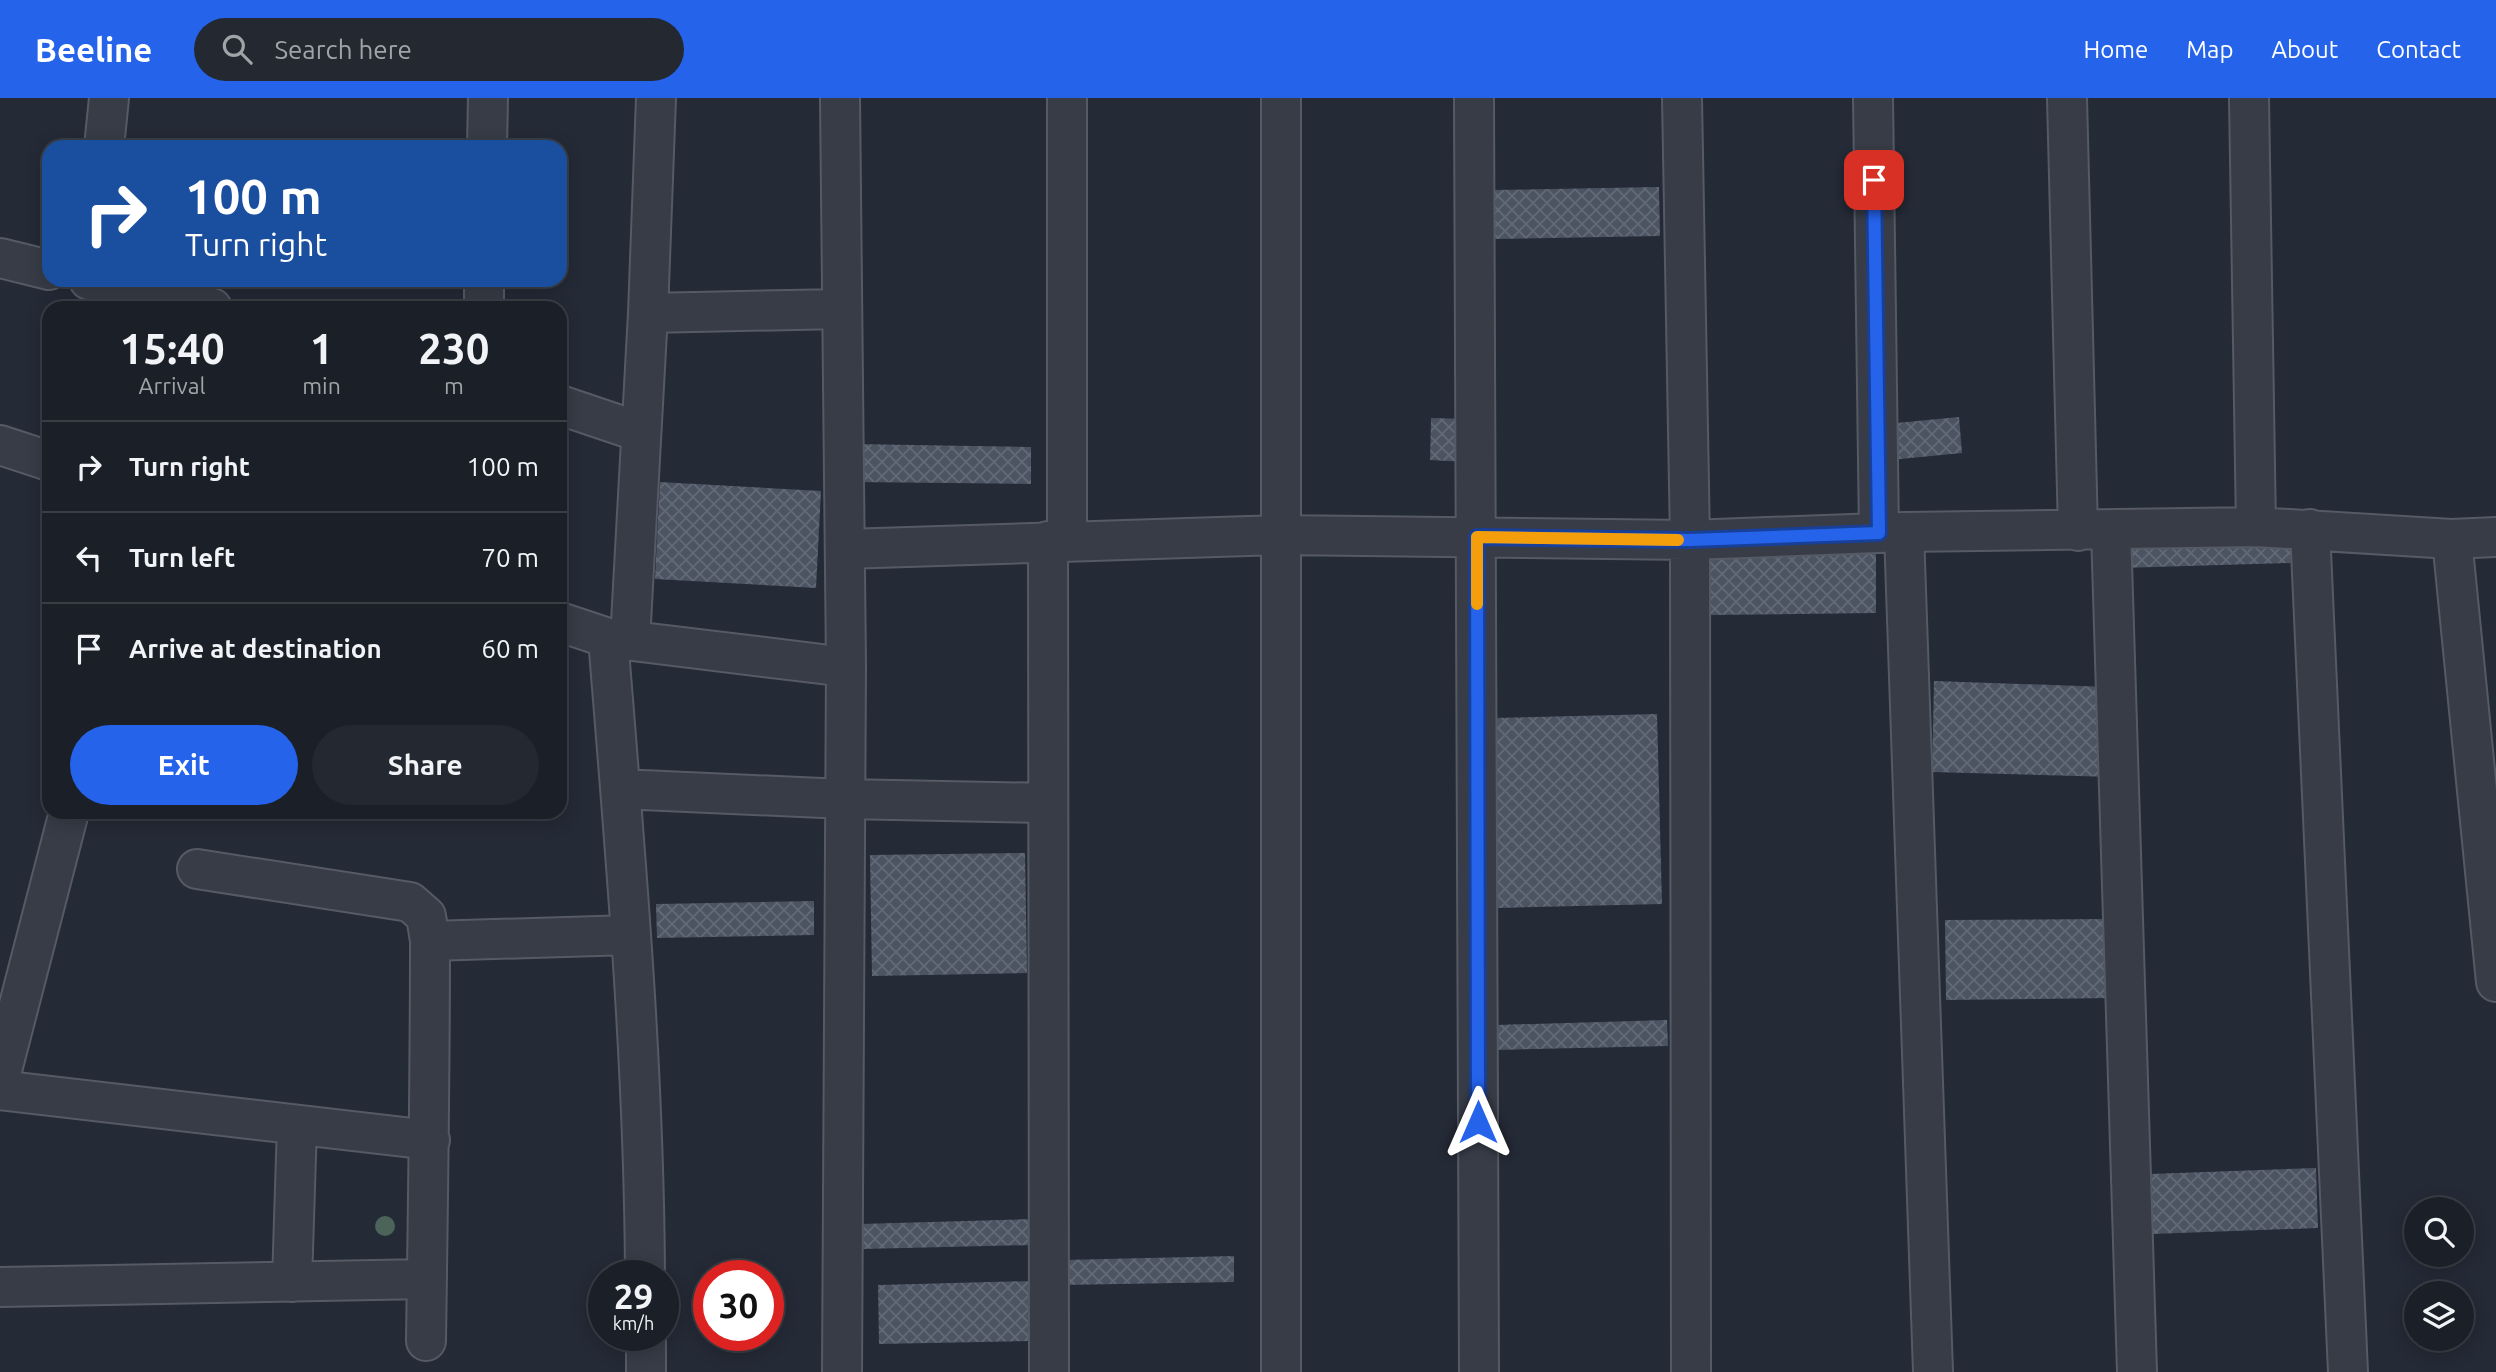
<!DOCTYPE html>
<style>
body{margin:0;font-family:Ubuntu,sans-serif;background:#242830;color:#f1f3f6;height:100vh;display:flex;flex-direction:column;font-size:26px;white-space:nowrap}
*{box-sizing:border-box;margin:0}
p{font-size:23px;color:#a0a3a8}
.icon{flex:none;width:38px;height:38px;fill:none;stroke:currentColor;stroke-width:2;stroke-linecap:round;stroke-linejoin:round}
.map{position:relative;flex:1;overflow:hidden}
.details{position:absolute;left:42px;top:203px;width:525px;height:518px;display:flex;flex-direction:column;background:#1b2028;border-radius:21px;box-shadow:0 4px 18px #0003,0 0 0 2px #393e45}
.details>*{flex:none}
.guide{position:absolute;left:42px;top:42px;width:525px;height:147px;border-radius:21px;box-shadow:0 4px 18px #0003,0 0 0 2px #393e45;background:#1a4fa0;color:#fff;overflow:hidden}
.controls{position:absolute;left:2404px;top:1099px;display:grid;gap:14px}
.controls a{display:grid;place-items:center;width:70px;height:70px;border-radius:50%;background:#1b2028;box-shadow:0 4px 18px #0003,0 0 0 2px #393e45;font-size:35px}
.speed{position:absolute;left:588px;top:1162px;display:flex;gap:14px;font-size:35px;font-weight:700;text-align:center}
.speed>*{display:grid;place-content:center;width:91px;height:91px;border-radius:50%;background:#1b2028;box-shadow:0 4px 18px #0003,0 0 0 2px #393e45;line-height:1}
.speed small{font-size:18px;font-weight:400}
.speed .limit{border:10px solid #d22;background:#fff;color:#111}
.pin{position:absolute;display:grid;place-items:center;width:60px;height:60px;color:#fff;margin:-30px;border-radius:14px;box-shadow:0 4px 10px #0006}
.me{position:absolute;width:77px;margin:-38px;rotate:0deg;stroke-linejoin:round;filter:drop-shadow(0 0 5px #0008)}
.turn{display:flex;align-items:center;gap:24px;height:147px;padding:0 28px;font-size:32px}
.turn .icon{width:91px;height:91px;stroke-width:2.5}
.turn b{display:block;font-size:49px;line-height:60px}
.eta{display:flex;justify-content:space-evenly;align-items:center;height:119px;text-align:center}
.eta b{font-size:42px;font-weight:600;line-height:49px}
.button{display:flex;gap:14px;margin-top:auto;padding:14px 28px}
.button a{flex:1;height:80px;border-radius:42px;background:#2563eb;color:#fff;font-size:28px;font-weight:600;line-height:80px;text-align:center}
.button a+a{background:#242830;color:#f1f3f6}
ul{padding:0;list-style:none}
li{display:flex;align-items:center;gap:21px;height:91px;padding:0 28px;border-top:2px solid #393e45}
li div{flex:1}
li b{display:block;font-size:26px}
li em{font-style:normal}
header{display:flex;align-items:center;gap:42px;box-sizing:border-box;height:98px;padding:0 35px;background:#2563eb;color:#fff}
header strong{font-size:33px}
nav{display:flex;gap:38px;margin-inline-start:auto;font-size:24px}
.search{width:490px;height:63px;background:#242830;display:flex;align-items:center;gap:18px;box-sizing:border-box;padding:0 24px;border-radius:38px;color:#a0a3a8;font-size:26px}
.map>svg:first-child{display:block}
</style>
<header>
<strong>Beeline</strong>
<div class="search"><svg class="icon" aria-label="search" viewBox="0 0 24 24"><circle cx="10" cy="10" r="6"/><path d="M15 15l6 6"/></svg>Search here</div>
<nav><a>Home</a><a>Map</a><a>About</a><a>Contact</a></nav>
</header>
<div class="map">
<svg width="2496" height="1274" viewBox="0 0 2496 1274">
<defs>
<pattern id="building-cross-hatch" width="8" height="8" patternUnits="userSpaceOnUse" patternTransform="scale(1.75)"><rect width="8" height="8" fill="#4c5462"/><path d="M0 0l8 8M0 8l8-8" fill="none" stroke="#636a77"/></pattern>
</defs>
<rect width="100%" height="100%" fill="#242a36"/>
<!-- building -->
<path fill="url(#building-cross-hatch)" d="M1659,89L1660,138L1494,141L1493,92Z
M1959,319L1962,355L1890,362L1886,326Z
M1431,320L1468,321L1466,364L1430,362Z
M854,346L1031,349V386L853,384Z
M660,384L821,393L816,490L655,481Z
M2290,439L2291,465L2120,470L2119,444Z
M1876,455V515L1706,517L1705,456Z
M1934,583L2109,589L2113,679L1932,674Z
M1657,616L1662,806L1498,810L1494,620Z
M1025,755L1027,875L872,878L870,757Z
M814,803V837L657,840L656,806Z
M2114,821L2115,900L1946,902L1945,822Z
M1667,922L1668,948L1497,952L1496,927Z
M2316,1070L2318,1130L2152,1136L2150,1076Z
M1031,1121L1033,1147L862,1151L861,1126Z
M1234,1158V1184L1063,1187V1162Z
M1031,1183L1033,1243L879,1246L878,1187Z"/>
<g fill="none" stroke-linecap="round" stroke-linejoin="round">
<defs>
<path id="minor" d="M840,0L846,569L842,1274
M1067,0V443
M1474,0L1479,1274
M1682,0L1690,442L1691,1274
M1873,0L1879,435
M2067,0L2078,433
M2249,0L2256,429
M104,49L109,0
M487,49L488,0
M0,160L49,172
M89,182L212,210
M484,210V182
M648,215L840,211
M560,307L640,334
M0,347L49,363
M2310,431L2348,1274
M2111,432L2137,1274
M1904,434L1933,1274
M2452,441L2496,884
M1048,443L1049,1274
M845,451L1281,437L1690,442L1904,434L2256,429L2452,441L2496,439
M560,524L608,540L846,569
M608,540C625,752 644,965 645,1178
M630,543L648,215L656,0
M620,691L844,701L1048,705
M197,771L410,804L426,818L430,843C430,976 428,1109 426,1243
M430,843L631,837
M0,980L69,714
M0,992L430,1042
M292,1184L297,1027
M0,1189L427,1181
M646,1237V1274
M1281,1274V0"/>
</defs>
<!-- minor casing -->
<use href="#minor" stroke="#555a65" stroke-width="42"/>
<!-- minor -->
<use href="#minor" stroke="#373c47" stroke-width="38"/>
</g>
<!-- trees -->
<circle fill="#4c635a" cx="385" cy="1128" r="10"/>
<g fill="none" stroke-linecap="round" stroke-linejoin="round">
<defs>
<path id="route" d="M1478,1024L1477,439L1690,442L1879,435L1874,82"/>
</defs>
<!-- route casing -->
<use href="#route" stroke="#184099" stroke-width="18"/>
<!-- route -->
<use href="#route" stroke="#2563eb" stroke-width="12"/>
<!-- slow -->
<path stroke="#f59e0b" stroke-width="12" d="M1477,506V439L1678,442"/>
</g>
</svg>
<div class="controls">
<a><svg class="icon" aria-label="search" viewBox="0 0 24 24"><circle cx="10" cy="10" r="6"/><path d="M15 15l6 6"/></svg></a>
<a><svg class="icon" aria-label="layers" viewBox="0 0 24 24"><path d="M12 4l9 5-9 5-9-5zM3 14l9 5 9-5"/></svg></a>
</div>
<div class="speed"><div>29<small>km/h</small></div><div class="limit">30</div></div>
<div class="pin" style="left:1874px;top:82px;background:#d93025"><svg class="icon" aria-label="arrive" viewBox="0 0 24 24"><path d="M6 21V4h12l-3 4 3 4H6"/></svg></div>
<svg class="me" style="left:1478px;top:1024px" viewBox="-20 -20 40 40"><path d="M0-17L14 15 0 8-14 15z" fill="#2563eb" stroke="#fff" stroke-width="4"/></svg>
<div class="guide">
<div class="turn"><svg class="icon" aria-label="right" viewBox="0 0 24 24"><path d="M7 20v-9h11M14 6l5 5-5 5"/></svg><div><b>100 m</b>Turn right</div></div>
</div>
<section class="details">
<div class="eta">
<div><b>15:40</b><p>Arrival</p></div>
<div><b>1</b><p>min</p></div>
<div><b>230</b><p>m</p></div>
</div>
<ul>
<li><svg class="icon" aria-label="right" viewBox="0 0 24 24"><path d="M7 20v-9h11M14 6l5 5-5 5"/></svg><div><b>Turn right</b></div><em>100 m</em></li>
<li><svg class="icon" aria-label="left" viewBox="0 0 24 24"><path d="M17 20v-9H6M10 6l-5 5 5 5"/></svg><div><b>Turn left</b></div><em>70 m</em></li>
<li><svg class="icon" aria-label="arrive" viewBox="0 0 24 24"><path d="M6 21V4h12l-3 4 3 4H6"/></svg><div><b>Arrive at destination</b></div><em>60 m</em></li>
</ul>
<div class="button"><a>Exit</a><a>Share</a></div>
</section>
</div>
